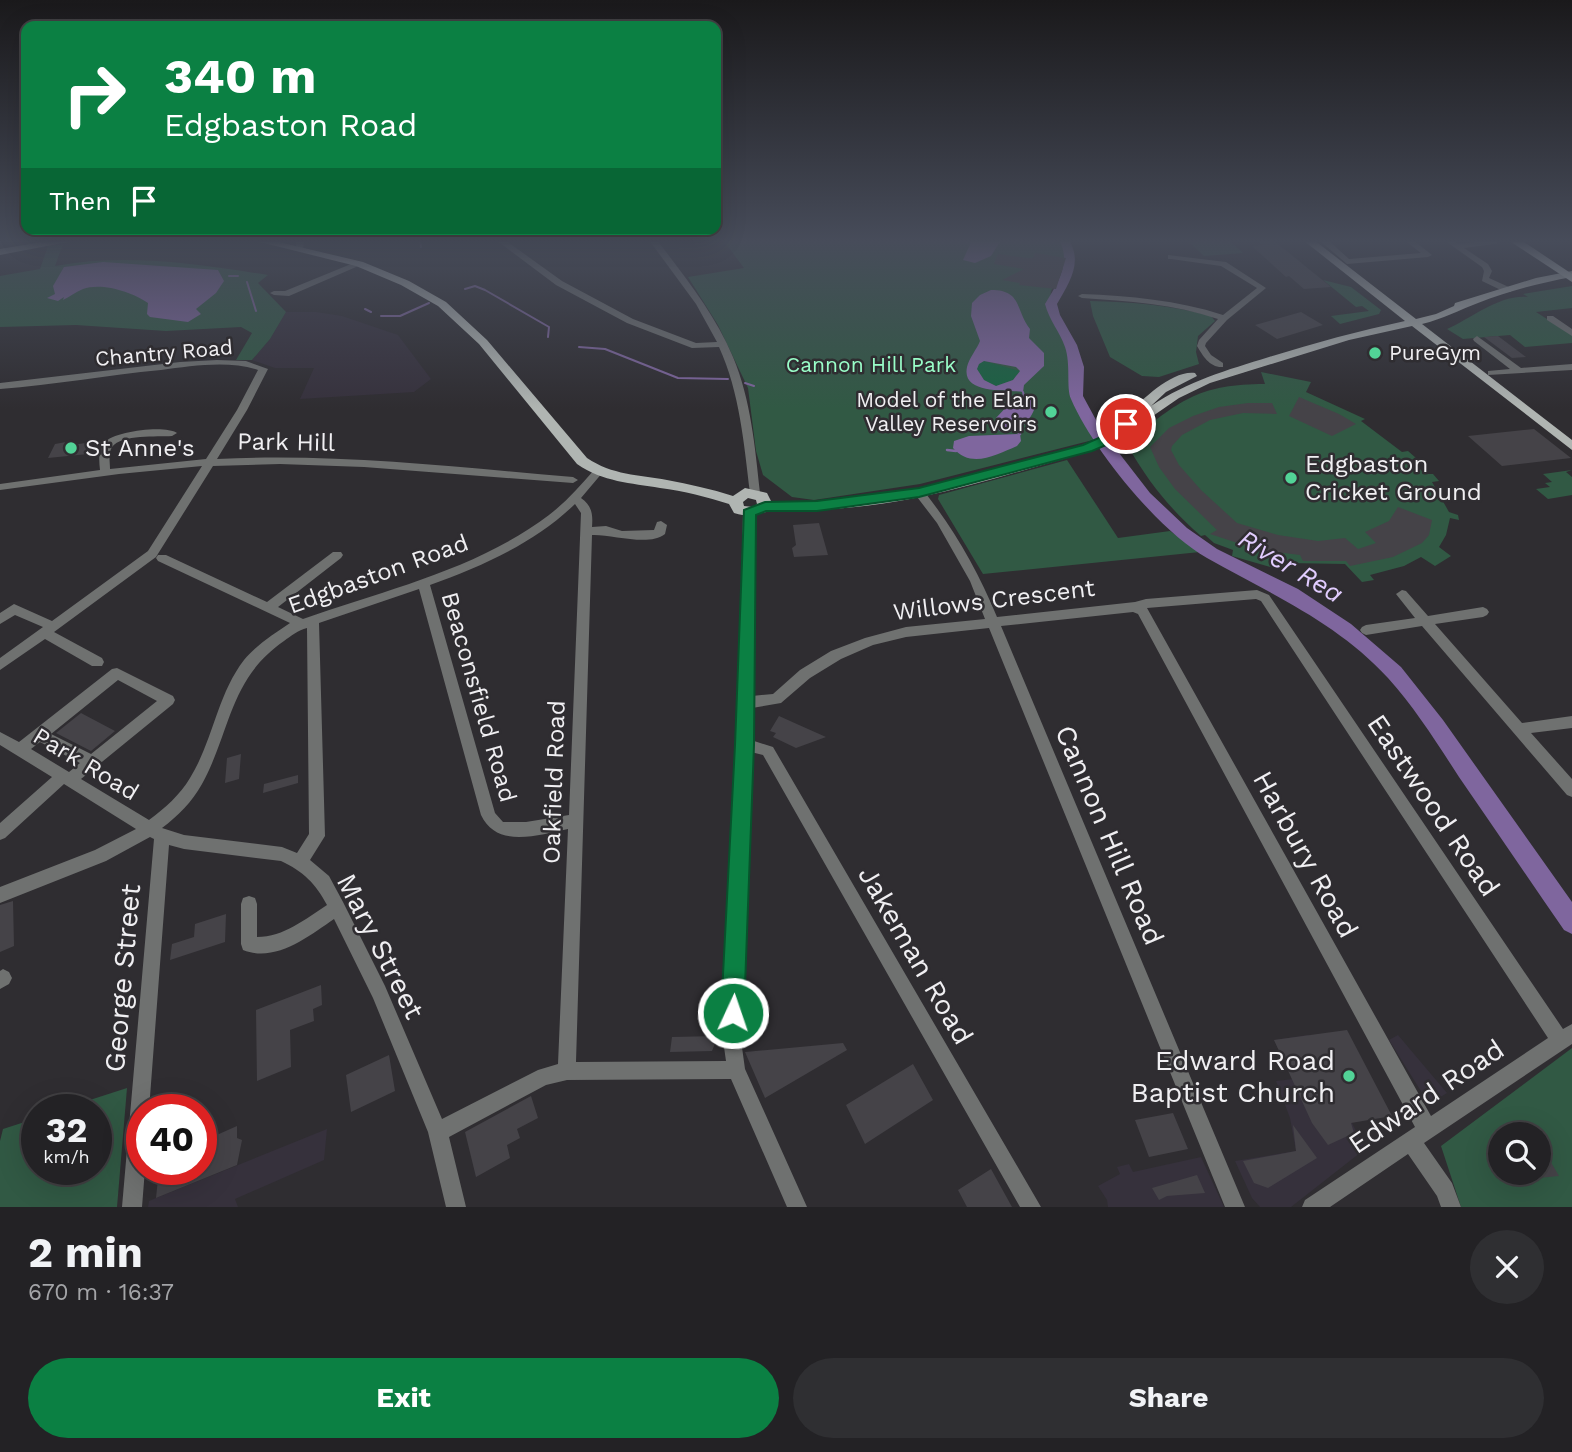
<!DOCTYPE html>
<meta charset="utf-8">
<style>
body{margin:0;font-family:"Work Sans",sans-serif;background:#2f2f32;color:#f1f3f6;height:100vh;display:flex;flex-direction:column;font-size:26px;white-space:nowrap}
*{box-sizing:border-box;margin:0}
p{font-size:23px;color:#a3a4a7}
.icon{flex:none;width:38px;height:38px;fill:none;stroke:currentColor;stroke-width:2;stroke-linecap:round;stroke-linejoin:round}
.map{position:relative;height:1207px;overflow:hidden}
.drawer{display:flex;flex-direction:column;background:#232225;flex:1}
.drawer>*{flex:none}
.banner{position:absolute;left:21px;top:21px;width:700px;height:214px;border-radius:14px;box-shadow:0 7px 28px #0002,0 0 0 2px #403f42;background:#0b8043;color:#fff;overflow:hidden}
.buttons{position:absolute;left:1488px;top:1122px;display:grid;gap:14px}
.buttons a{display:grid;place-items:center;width:63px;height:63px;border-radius:50%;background:#232225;box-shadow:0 7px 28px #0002,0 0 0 2px #403f42;font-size:35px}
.speed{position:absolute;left:21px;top:1094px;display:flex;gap:14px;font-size:35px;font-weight:700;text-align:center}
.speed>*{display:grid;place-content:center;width:91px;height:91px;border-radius:50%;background:#232225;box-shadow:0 7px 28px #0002,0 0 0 2px #403f42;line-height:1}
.speed small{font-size:18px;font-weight:400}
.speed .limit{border:10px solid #d22;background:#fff;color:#111}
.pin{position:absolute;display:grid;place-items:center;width:60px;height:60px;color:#fff;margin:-30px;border:4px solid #fff;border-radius:50%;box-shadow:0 2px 7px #0007}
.me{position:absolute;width:77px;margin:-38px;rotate:3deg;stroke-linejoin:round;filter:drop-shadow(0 0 5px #0008)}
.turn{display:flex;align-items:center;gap:24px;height:147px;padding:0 28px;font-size:32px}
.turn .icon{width:91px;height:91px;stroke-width:2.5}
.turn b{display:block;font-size:49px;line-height:60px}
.then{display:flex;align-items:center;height:66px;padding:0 28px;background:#0003;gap:14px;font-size:26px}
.round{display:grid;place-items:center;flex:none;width:74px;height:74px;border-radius:37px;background:#2f2f32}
.summary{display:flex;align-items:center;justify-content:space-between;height:119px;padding:0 28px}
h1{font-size:42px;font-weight:700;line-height:52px}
.primary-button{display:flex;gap:14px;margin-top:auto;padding:14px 28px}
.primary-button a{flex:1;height:80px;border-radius:42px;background:#0b8043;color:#fff;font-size:28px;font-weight:700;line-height:80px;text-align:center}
.primary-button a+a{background:#2f2f32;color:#f1f3f6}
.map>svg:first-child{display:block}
</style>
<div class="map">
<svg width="1572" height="1207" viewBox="0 0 1572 1207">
<rect width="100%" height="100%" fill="#2f2d31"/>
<!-- built -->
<path fill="#36313c" d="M286,312H316L342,316L398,335L431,379L414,392L300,399L314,368H275L252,360L270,339Z
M1308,1035L1365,1149L1291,1207H1260L1252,1198L1235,1161L1296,1151L1290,1118L1276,1081L1293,1079L1274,1040Z
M1398,1035L1447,1093L1429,1104L1389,1040Z
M327,1129L324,1160L235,1199L238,1207H148L149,1201L156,1198Z
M1201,1157L1224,1207H1108L1107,1200L1098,1186L1120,1174L1117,1167L1129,1164L1133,1172Z"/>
<!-- green -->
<path fill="#315944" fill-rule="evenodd" d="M723,240H1060L1065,247L1067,260L1051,291L1049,308L1074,366L1073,397L1097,439L920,484L814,500L792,497L763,475L756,451L748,388L718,325L688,277L744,268Z
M1187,240H1229L1243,253L1204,256Z
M63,244L55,266C127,253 197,264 268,275L258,283L286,312L270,339L252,360H236L252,333L241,327L166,331L76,325L0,327V276L40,269L48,246Z
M1323,280L1351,287L1381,310L1379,314L1340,324L1331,316L1369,311L1362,306L1356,307Z
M1572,286V308L1536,312L1572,335V343L1525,347L1510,335L1463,339L1447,329C1472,318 1500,294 1528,297L1523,294Z
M1090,301C1132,302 1171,305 1211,316L1215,321L1198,336L1196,352L1199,364L1159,377L1142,376L1110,357L1093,316Z
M1261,372L1311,382L1306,392L1365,419L1361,421L1402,452L1408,451L1416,458L1411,460L1425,474H1433L1439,481L1432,482L1449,512L1458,515L1459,520L1450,518L1446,535L1439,547L1451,556L1435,566L1421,557L1404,566L1370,575L1374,580L1362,582L1345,564L1288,563L1285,557L1279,556L1277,569L1232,556L1233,550L1214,543L1205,535L1201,536C1171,510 1149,483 1129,448H1136L1140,440L1134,437C1182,399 1201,384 1265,384Z
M1067,460L1118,538L1170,531L1200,552L983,574L938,499L939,495Z
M1572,470L1566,472L1572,477V495L1548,499L1536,489L1550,487L1545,483L1552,482L1543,474Z
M1572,1048V1207H1461L1441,1146ZM1500,1134H1538V1172H1500Z
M127,1088L117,1207H0V1141L3,1129L37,1118V1169H96V1110L62,1109Z"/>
<!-- forest -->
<path fill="#196342" d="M984,361L1020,371L1013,380L996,386L984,380L977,369L979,364Z"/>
<!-- water -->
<path fill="#7f669e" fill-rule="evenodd" d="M972,240H1001L991,256L975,263L963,260Z
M103,262L218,270L224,281L216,293L196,309L201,314L188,322L150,317L147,314L148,303C133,292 101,282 83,289C76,292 69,297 63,300L64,297L58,301L47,298L55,294L53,286L64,267Z
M991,290C1022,290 1015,309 1030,329L1029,338L1044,353V366L1024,385L1023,392C1008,389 961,395 967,367C969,358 977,349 980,341L971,316L972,303L980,295ZM984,361L1016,367L1020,371L1013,380L996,386L984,380L977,369L979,364Z
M1030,399L1036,404C1031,422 1019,434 999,431L996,418L1010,403Z
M1020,434L1021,441L1017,446C996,455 971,469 953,448L954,441L969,436Z"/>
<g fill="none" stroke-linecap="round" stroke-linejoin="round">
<!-- stream-far1 -->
<path stroke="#7f669e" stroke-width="2" d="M420,240L421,247
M229,276H238
M247,282L256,311
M465,289L475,286L485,290L549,327L548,337
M365,309L371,312
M381,316H400L429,303
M579,347L605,349L678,378L728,379
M745,383L754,386
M1023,392L1025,401"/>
<!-- stream -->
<path stroke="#7f669e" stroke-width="2.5" d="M1017,431L1020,434
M947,450L956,451"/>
<!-- river -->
<path fill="#7f669e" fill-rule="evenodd" d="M1059,240H1069C1083,263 1069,283 1057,304L1060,315L1077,345L1084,367L1083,396L1102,431L1150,493L1187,528L1217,549L1298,589L1351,624L1401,667L1443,720L1572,902V934L1564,930C1529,879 1494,828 1459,777C1437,743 1415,708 1388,678C1338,623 1271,594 1207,558C1159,531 1093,450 1071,399C1066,388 1071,364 1065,347C1060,332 1049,320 1045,304C1057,284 1072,263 1059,240Z"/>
</g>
<!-- building -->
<path fill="#454348" d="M1272,241L1278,244L1331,287L1304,289L1289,276L1286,277L1252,246L1263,245L1259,242Z
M1035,253L1066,258L1056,289L1019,285L1020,283L1002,280L1024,269L994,264L998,254L1028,258H1033Z
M1301,312L1323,325L1277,339L1255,325Z
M1498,336L1526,357L1512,358L1484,337Z
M1299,397L1339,414L1356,424L1332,436L1289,416Z
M1248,403H1272L1277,414L1243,413L1210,420L1182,435L1172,446L1171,450L1179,465L1201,490L1237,523L1278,535L1318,541L1345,538L1358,549L1376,543L1365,532L1389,521L1398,507L1432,520L1429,535L1422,543L1393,557L1350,566L1346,561H1303L1300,555L1259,550L1210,534L1217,530L1175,489L1159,467L1150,447L1169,428L1193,416L1219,407Z
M1534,429L1571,458L1502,466L1468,436Z
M66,442L64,446L93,442L88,454L48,458L55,444Z
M819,523L828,555L794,557L792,548L796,545L793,525Z
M81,713L115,731L91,751L56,733Z
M779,716L799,725L826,737L796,748L773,737L776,733L770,731Z
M241,754L239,779L225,783L227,758Z
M298,775V783L263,793L264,784Z
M13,901L14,946L0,952V905Z
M226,914L225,942L170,960L172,944L194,937L195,924Z
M321,985L322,1005L313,1009L314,1021L290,1030L291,1067L257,1081L256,1010Z
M1347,1030L1392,1116L1351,1123L1354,1133L1328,1145L1312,1123L1274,1040Z
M718,1036L712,1051L670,1052L672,1037Z
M843,1043L847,1050L765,1098L745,1052Z
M389,1055L395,1091L351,1112L346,1075Z
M913,1064L933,1100L865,1144L846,1105Z
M531,1096L538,1118L517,1129L520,1138L507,1145L510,1158L476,1177L465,1132Z
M1173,1113L1188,1149L1149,1157L1135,1120Z
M1293,1125L1317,1158L1268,1188L1254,1183L1243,1161L1296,1151Z
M237,1126V1138L242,1140L237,1165L156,1198L159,1169H201V1142Z
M1538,1140L1559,1176L1538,1178Z
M991,1169L1012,1207H967L958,1190Z
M1197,1175L1205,1193L1167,1196L1159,1200L1152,1188Z"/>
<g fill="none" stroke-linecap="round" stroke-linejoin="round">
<!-- minor -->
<path fill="#6f7170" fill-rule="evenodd" d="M296,240H304L303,251L296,249Z
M496,240H505L562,281L633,319L696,343L717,342L696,304L649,240H657C685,277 715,314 733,357C751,400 755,447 760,493L759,496H751L750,493C744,444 740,393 719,347L692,348L627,323L556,285Z
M1319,240H1328L1349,259L1421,253L1404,240H1413L1432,255L1428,257L1347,264Z
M1444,240H1453L1458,244L1497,240V244H1494L1464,248L1488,264L1492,271L1489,278L1511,288V292H1505L1482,281L1484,271L1482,267Z
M1567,240H1572V242H1568Z
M1168,255L1226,262L1266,288L1227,320L1206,343L1205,346L1211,355L1223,363V367C1210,368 1203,356 1197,346L1199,340L1218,319C1174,304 1128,301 1082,298L1078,296L1082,294C1130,296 1177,300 1223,315L1257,288L1221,266L1171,259H1168Z
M356,262L363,264L289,296L274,295L270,293L274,291H285Z
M1547,316H1553L1572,329V336L1547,320Z
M1477,336L1521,368L1572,364V370L1488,375V371L1510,369L1474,341L1473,339Z
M217,360L246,361L268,369L247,410L217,459C336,453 455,467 573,477L578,480L573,483L364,467L280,464L213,466L156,557L54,632L102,658L104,662L102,666H92L45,639L0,670V658L43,627L15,615L0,624V613L14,604L52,621L148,551L202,466L119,474L0,490V484L100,470C99,461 98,451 104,443C114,431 165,425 177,433L172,436C157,437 122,434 112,447C108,453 110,462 110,469L206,459L237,410L258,370C228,360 192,366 161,370C107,375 54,385 0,389V383L180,362Z
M598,469L603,472L581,498C592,506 593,514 592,527L606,526L622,531L654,530L657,522L661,521L667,525L665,534C649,547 611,534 592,535L576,1062L726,1061L723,1040L737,745L743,513L749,509L755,513L752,696L773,694L800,670L831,651L865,638L906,627L985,619L970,581L937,523L914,493L919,489L923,490C954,529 978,571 997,617L1135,602L1146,599L1257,590L1269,595L1563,1029L1572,1024V1044L1424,1143L1452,1183L1461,1207H1441L1437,1196L1408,1154L1330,1207H1302L1305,1200L1415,1127L1138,614L1133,612L1001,626L1245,1207H1225L989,628L906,637L873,645L841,659L810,678L781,703L752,708L751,740L773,747L1041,1207H1020L763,755L751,752L741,1040L745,1069L807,1207H787L731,1079L567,1080L546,1085L449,1137L466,1207H446L428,1132L373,998L334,919C308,937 275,963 243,950L241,944V904L243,898L249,896L255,898L257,904V937C284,937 305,919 327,905C316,884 303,871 281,861L184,849L169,845L149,1110H142V1169H145L142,1207H122L154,839L150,837L106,861L0,903V887L95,850L136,829L64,784L5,838L0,840V823L52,777L0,745V732L19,742L112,669L117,668L173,696L175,700L173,704L81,779L149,820C165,808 180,795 190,778C213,741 217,695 244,660C256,645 274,634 290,623L158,561L156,558L158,555H166L267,602L333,552H341L343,555L341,558L278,607L303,619C387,589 476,570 549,515C566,502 580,486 594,470ZM575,504L581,513L569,815L526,822H503L495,813L430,585C482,566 535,543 575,504ZM419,589L481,815C497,849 538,835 568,829L558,1064L538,1070L442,1119L385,986L343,902L329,876L310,860L325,836L319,623ZM1256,599L1261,601L1548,1038L1431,1116L1147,608ZM307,628L309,834L297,853L282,847L184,835L162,828C178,816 192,802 202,784C231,731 229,679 284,641C291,636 298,630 307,628ZM118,680L157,701L91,754L51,734ZM40,742L80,763L69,772L31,749Z
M1402,590L1406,591L1428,616L1483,607L1487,609L1489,612L1487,615L1483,617L1435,624L1522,723L1572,716V728L1531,733L1572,779V797L1567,795L1422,626L1366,635L1362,633L1360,630L1362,627L1366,625L1415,618L1396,594Z
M3,969L9,972L12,978L9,984L0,989V971Z"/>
<!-- major -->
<path fill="#b0b5b2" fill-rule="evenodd" d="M54,240H78L0,255V249Z
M252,240H270L363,262L409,281L446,302L487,340L587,458C612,475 639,475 667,480C689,484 711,489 733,496L745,488L767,493L771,501H817L919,488L1082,445L1108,434L1130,419L1126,416L1128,413C1144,399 1172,370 1195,373L1197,376L1166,392L1151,406C1188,381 1227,370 1269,357C1314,343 1359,331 1405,321L1303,240H1314L1416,319L1436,314L1454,306L1455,303L1536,278L1572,271V277C1540,283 1508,291 1478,303C1459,310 1443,319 1422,324L1572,440V450L1412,326L1349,340L1210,383L1179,398L1118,440L1092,451C1035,466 978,485 920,497C873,507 823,511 775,511C758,511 757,520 734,513L729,504C707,497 684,491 660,488C631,483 603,482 577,464L479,344L438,306L401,285L356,266ZM748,498L756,500L757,504L753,507L744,506L743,502Z"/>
<!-- highway -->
<path fill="#c9d0cc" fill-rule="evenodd" d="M1508,240H1521L1572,274V282Z"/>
</g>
<!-- sky -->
<linearGradient id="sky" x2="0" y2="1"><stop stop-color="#1a191b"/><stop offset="0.59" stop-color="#474c5a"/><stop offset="1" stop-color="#474c5a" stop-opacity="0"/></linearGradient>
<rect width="1572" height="409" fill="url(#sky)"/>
<!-- route -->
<path fill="#0b8043" stroke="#07532c" stroke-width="2" d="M1126,420L1132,424L1118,440L1092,451L919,497L817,511H766L756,515L754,745L744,1013L741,1021L733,1024L725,1021L721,1013L735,745L744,510L765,502L817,501L919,488L1083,445L1108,434Z"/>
<!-- markers -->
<g fill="#52d397" stroke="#2f2d31" stroke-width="2.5">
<circle cx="1375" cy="353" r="7"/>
<circle cx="1051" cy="412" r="7"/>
<circle cx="71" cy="448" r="7"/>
<circle cx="1291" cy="478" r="7"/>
<circle cx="1349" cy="1076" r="7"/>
</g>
<g text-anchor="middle" stroke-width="5" stroke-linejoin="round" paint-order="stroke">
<!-- far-street labels -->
<g font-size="21" fill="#f0eff2" stroke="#2f2d31">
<text transform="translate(164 353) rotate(-5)" y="7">Chantry Road</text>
</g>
<!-- far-poi labels -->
<g font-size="21" fill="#f0eff2" stroke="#2f2d31" text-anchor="start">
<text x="1389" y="360">PureGym</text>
<text x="1037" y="407" text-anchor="end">Model of the Elan<tspan x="1037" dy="24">Valley Reservoirs</tspan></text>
</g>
<!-- far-park labels -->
<g font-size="21" fill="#99fdc8" stroke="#2f2d31">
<text x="871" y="372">Cannon Hill Park</text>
</g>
<!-- street labels -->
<g font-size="24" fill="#f0eff2" stroke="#2f2d31">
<text transform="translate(286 442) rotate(1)" y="8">Park Hill</text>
<text transform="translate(378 574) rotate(-20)" y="8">Edgbaston Road</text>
<text transform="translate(994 600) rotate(-7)" y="8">Willows Crescent</text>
<text transform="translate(479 697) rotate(74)" y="8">Beaconsfield Road</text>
<text transform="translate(86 764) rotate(31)" y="8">Park Road</text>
<text transform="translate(554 782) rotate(-88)" y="8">Oakfield Road</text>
</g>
<!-- poi labels -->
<g font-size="24" fill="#f0eff2" stroke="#2f2d31" text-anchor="start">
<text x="85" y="456">St Anne's</text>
<text x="1305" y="472">Edgbaston<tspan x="1305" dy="28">Cricket Ground</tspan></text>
</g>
<!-- water labels -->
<g font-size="26" font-style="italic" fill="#e1ccfe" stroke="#2f2d31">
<text transform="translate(1291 566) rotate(31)" y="9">River Rea</text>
</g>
<!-- near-street labels -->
<g font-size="28" fill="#f0eff2" stroke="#2f2d31">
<text transform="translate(1434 805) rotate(56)" y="10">Eastwood Road</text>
<text transform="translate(1110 835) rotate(67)" y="10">Cannon Hill Road</text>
<text transform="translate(1306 854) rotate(61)" y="10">Harbury Road</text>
<text transform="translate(381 946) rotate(63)" y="10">Mary Street</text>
<text transform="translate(916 955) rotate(60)" y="10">Jakeman Road</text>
<text transform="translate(122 978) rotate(-85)" y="10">George Street</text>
<text transform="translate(1426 1096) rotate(-34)" y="10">Edward Road</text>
</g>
<!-- near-poi labels -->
<g font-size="28" fill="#f0eff2" stroke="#2f2d31" text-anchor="end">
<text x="1335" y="1070">Edward Road<tspan x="1335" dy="32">Baptist Church</tspan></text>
</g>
</g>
</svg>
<div class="buttons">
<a><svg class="icon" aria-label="search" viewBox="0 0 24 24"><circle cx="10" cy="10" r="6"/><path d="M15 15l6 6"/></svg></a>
</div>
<div class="speed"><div>32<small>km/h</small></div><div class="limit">40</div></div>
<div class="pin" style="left:1126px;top:424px;background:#d93025"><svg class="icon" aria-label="arrive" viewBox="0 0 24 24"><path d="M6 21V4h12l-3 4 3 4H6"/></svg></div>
<svg class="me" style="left:733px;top:1013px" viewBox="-20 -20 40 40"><circle r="17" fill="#0b8043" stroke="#fff" stroke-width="3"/><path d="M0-11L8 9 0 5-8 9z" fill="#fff"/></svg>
<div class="banner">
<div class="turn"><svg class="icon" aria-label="right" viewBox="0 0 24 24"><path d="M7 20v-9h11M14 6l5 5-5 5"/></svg><div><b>340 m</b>Edgbaston Road</div></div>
<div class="then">Then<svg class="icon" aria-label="arrive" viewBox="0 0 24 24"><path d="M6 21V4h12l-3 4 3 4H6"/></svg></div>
</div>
</div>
<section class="drawer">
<div class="summary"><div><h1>2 min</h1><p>670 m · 16:37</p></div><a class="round"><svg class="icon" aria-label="close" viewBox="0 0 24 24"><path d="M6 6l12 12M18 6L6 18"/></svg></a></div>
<div class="primary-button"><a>Exit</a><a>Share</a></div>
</section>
